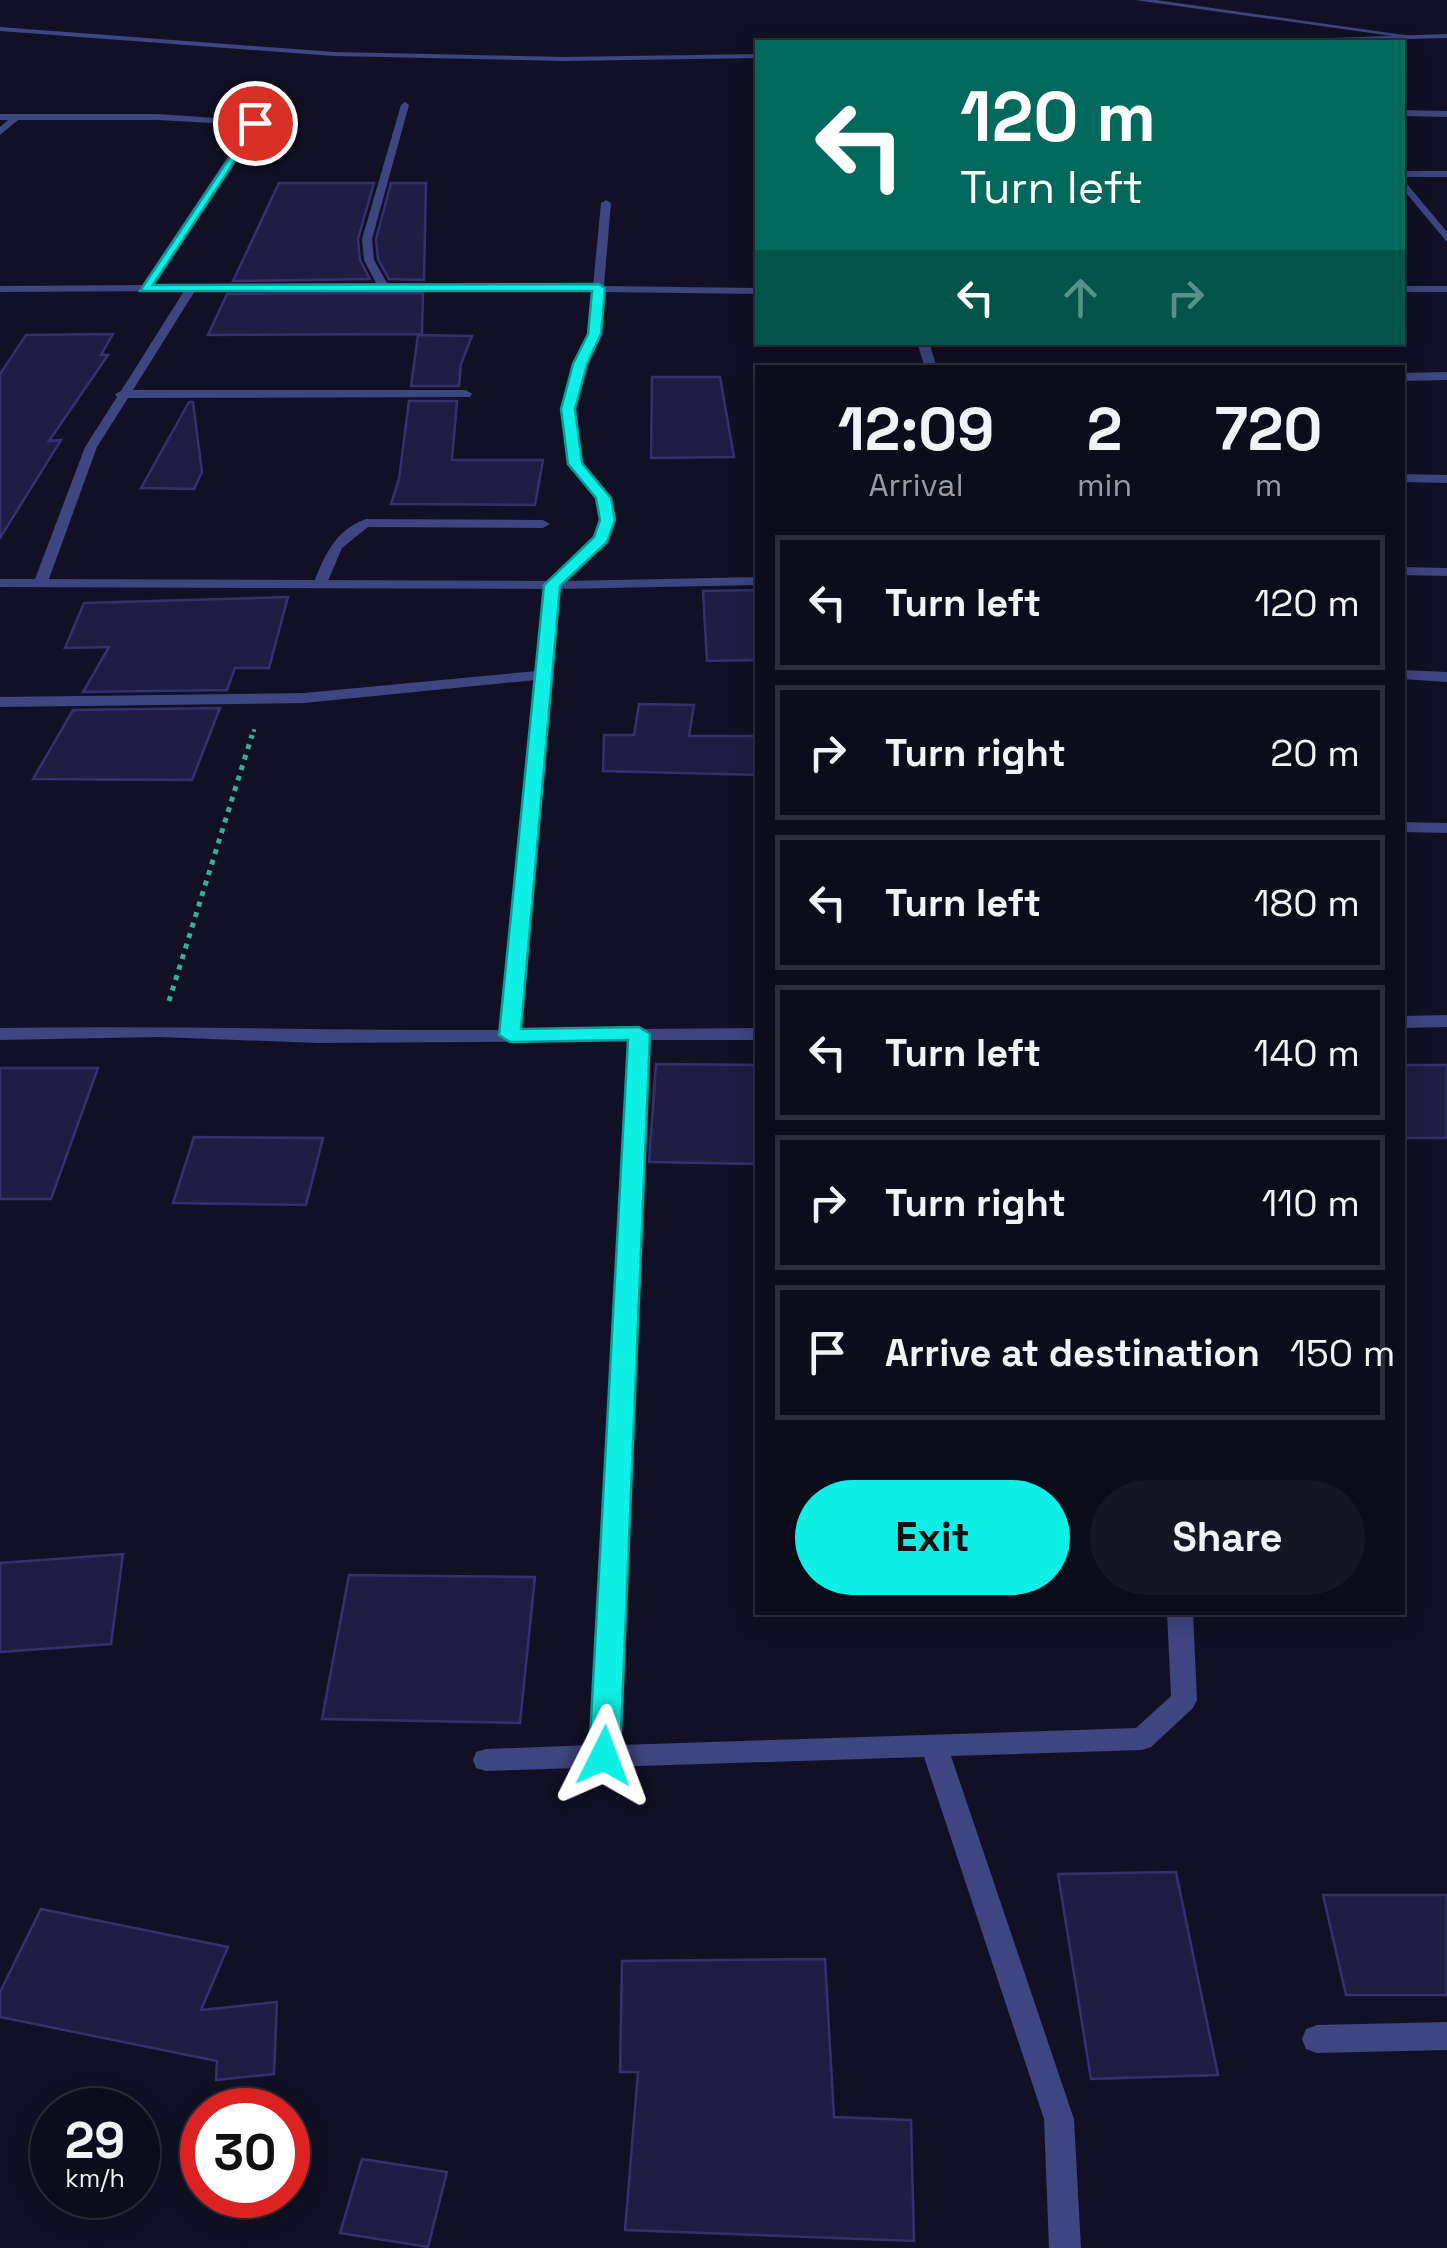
<!DOCTYPE html>
<style>
body{margin:0;font-family:"Space Grotesk",sans-serif;background:#161524;color:#f1f3f6;height:100vh;display:flex;flex-direction:column;font-size:38px;white-space:nowrap}
*{box-sizing:border-box;margin:0}
p{font-size:32px;color:#9a9ba3}
.icon{flex:none;width:55px;height:55px;fill:none;stroke:currentColor;stroke-width:2;stroke-linecap:round;stroke-linejoin:round}
.map{position:relative;flex:1;overflow:hidden}
.panel{position:absolute;left:755px;top:365px;width:650px;height:1250px;display:flex;flex-direction:column;background:#0d0c1b;border-radius:0px;box-shadow:0 5px 25px #0003,0 0 0 2px #2d2c3a}
.panel>*{flex:none}
.hud{position:absolute;left:755px;top:40px;width:650px;height:305px;border-radius:0px;box-shadow:0 5px 25px #0003,0 0 0 2px #2d2c3a;background:#00695c;color:#fff;overflow:hidden}
.speed{position:absolute;left:30px;top:2088px;display:flex;gap:20px;font-size:50px;font-weight:700;text-align:center}
.speed>*{display:grid;place-content:center;width:130px;height:130px;border-radius:50%;background:#0d0c1b;box-shadow:0 5px 25px #0003,0 0 0 2px #2d2c3a;line-height:1}
.speed small{font-size:25px;font-weight:400}
.speed .limit{border:15px solid #d22;background:#fff;color:#111}
.pin{position:absolute;display:grid;place-items:center;width:85px;height:85px;color:#fff;margin:-42px;border:5px solid #fff;border-radius:50%;box-shadow:0 2px 10px #0007}
.me{position:absolute;width:110px;margin:-55px;rotate:3deg;stroke-linejoin:round;filter:drop-shadow(0 0 8px #0008)}
.turn{display:flex;align-items:center;gap:35px;height:210px;padding:0 40px;font-size:45px}
.turn .icon{width:130px;height:130px;stroke-width:2.5}
.turn b{display:block;font-size:70px;line-height:85px}
.lanes{display:flex;align-items:center;height:95px;padding:0 40px;background:#0003;justify-content:center;gap:50px;direction:ltr}
.lanes .off{opacity:.35}
.eta{display:flex;justify-content:space-evenly;align-items:center;height:170px;text-align:center}
.eta b{font-size:60px;font-weight:600;line-height:70px}
.action{display:flex;gap:20px;margin-top:auto;padding:20px 40px}
.action a{flex:1;height:115px;border-radius:60px;background:#10efe6;color:#111;font-size:40px;font-weight:600;line-height:115px;text-align:center}
.action a+a{background:#161524;color:#f1f3f6}
ul{padding:0;list-style:none}
li{display:flex;align-items:center;gap:30px;height:135px;margin:0 20px 15px;padding:0 20px;border:5px solid #2d2c3a;border-radius:0px}
li div{flex:1}
li b{display:block;font-size:38px}
li em{font-style:normal}
.map>svg:first-child{display:block}
</style>
<div class="map">
<svg width="1447" height="2248" viewBox="0 0 1447 2248">
<rect width="100%" height="100%" fill="#111024"/>
<!-- building -->
<path fill="#201d44" stroke="#35316e" stroke-width="2.5" d="M279,183H374L358,239L360,260L370,279L233,281Z
M391,183H426L424,280L389,279L378,259L376,239Z
M423,293L422,334L208,335L227,294Z
M113,334L101,355H108L49,441L61,440L0,538V374L26,335Z
M418,335L472,336L461,364L459,386H411Z
M652,377H720L734,457L651,458Z
M409,401H457L452,460H543L535,505L391,504L399,479Z
M189,402H193L202,472L194,489L141,488Z
M758,590V660L707,661L703,591Z
M288,597L269,668H235L227,690L83,692L109,647L65,648L84,603Z
M639,704L694,705L689,736H758V775L603,771L604,735H634Z
M220,708L192,780L33,779L73,710Z
M656,1064L758,1065V1164L649,1162Z
M1402,1065H1447V1138H1402Z
M0,1068H98L51,1199H0Z
M194,1137L323,1138L306,1205L173,1203Z
M123,1554L111,1644L0,1652V1563Z
M349,1575L535,1577L520,1723L322,1719Z
M1176,1872L1218,2075L1091,2079L1058,1874Z
M1323,1895H1447V1995H1346Z
M41,1909L228,1947L201,2010L277,2002L274,2074L216,2080L217,2061L0,2017V1992Z
M825,1959L834,2117L911,2120L914,2241L625,2230L638,2072H620L622,1961Z
M362,2159L447,2172L428,2247L340,2233Z"/>
<g fill="none" stroke-linecap="round" stroke-linejoin="round">
<!-- path-far1 -->
<path stroke="#37af97" stroke-width="4" stroke-dasharray="2.5 4" stroke-linecap="butt" d="M252,738L255,727"/>
<!-- path -->
<path stroke="#37af97" stroke-width="5" stroke-dasharray="5 6" stroke-linecap="butt" d="M169,1001L252,735"/>
<!-- service -->
<path fill="#3e4580" fill-rule="evenodd" d="M366,519L543,520L550,524L543,528L368,527L342,548L325,588H315L313,585C324,556 335,530 366,519Z"/>
<!-- minor -->
<path fill="#3e4580" fill-rule="evenodd" d="M1135,0H1156L1418,37L1414,39Z
M405,102L409,105L372,239L374,260L387,283L593,286L601,203L606,200L611,203L604,286L758,288V294L603,292L600,334L586,364L574,409L581,463L610,498L614,520L606,542L565,581L758,577V585L559,589L520,1030L758,1028V1040H648L619,1745L1136,1728L1171,1696L1167,1612H1193L1197,1700L1193,1708L1151,1747L1142,1750L951,1756L1074,2119L1081,2248H1049L1044,2119L924,1757L486,1771L476,1768L473,1760L476,1752L486,1749L592,1745L629,1041L318,1043L160,1037L0,1040V1028C167,1025 334,1031 501,1030L536,680L304,703L0,707V697L304,693L536,671L545,589L0,587V579H35L85,447L117,397L115,394L121,391L184,291L0,292V286L142,285L249,125L158,120H18L0,135V127L8,120H0V114H158L258,121L153,285L376,283L364,260L362,239L401,105ZM383,289L592,292L588,334L574,364L562,409L569,464L597,499L600,520L595,538L548,581L49,579L97,447L128,398L470,397L472,394L466,390H133L195,291Z
M1402,110L1447,111V117L1402,116Z
M1402,171H1447V177H1402Z
M1402,178L1447,232V242L1402,188Z
M1402,286H1447V292H1402Z
M917,342H929L937,368H925Z
M1447,372V380L1402,381V373Z
M1402,474L1447,475V483L1402,482Z
M1402,567L1447,568V576L1402,575Z
M1402,670L1447,672V682L1402,679Z
M1402,822L1447,823V833L1402,832Z
M1447,1015V1027L1402,1028V1016Z
M1447,2022V2050L1317,2053L1306,2049L1302,2039L1306,2029L1317,2025Z"/>
<!-- tertiary -->
<path fill="#3e4580" fill-rule="evenodd" d="M0,27L334,52L564,57L758,54V58L564,61L334,56L0,31Z
M1447,34V38L1266,42L1270,40Z"/>
</g>
<!-- route -->
<path fill="#10efe6" stroke="#0a9b96" stroke-width="2.5" d="M255,120L260,123L153,285L599,284L605,288L601,334L587,364L575,409L582,463L611,498L615,520L607,542L560,586L521,1029L639,1027L650,1034L620,1756L615,1765L604,1768L594,1765L589,1756L628,1040L510,1042L499,1035L544,585L594,537L600,520L596,498L568,464L561,409L573,364L588,334L592,291H140Z"/>
</svg>
<div class="speed"><div>29<small>km/h</small></div><div class="limit">30</div></div>
<div class="pin" style="left:255px;top:123px;background:#d93025"><svg class="icon" aria-label="arrive" viewBox="0 0 24 24"><path d="M6 21V4h12l-3 4 3 4H6"/></svg></div>
<svg class="me" style="left:604px;top:1756px" viewBox="-20 -20 40 40"><path d="M0-17L14 15 0 8-14 15z" fill="#10efe6" stroke="#fff" stroke-width="4"/></svg>
<div class="hud">
<div class="turn"><svg class="icon" aria-label="left" viewBox="0 0 24 24"><path d="M17 20v-9H6M10 6l-5 5 5 5"/></svg><div><b>120 m</b>Turn left</div></div>
<div class="lanes"><svg class="icon" aria-label="left" viewBox="0 0 24 24"><path d="M17 20v-9H6M10 6l-5 5 5 5"/></svg><svg class="icon off" aria-label="ahead" viewBox="0 0 24 24"><path d="M12 20V5M6 11l6-6 6 6"/></svg><svg class="icon off" aria-label="right" viewBox="0 0 24 24"><path d="M7 20v-9h11M14 6l5 5-5 5"/></svg></div>
</div>
<section class="panel">
<div class="eta">
<div><b>12:09</b><p>Arrival</p></div>
<div><b>2</b><p>min</p></div>
<div><b>720</b><p>m</p></div>
</div>
<ul>
<li><svg class="icon" aria-label="left" viewBox="0 0 24 24"><path d="M17 20v-9H6M10 6l-5 5 5 5"/></svg><div><b>Turn left</b></div><em>120 m</em></li>
<li><svg class="icon" aria-label="right" viewBox="0 0 24 24"><path d="M7 20v-9h11M14 6l5 5-5 5"/></svg><div><b>Turn right</b></div><em>20 m</em></li>
<li><svg class="icon" aria-label="left" viewBox="0 0 24 24"><path d="M17 20v-9H6M10 6l-5 5 5 5"/></svg><div><b>Turn left</b></div><em>180 m</em></li>
<li><svg class="icon" aria-label="left" viewBox="0 0 24 24"><path d="M17 20v-9H6M10 6l-5 5 5 5"/></svg><div><b>Turn left</b></div><em>140 m</em></li>
<li><svg class="icon" aria-label="right" viewBox="0 0 24 24"><path d="M7 20v-9h11M14 6l5 5-5 5"/></svg><div><b>Turn right</b></div><em>110 m</em></li>
<li><svg class="icon" aria-label="arrive" viewBox="0 0 24 24"><path d="M6 21V4h12l-3 4 3 4H6"/></svg><div><b>Arrive at destination</b></div><em>150 m</em></li>
</ul>
<div class="action"><a>Exit</a><a>Share</a></div>
</section>
</div>
